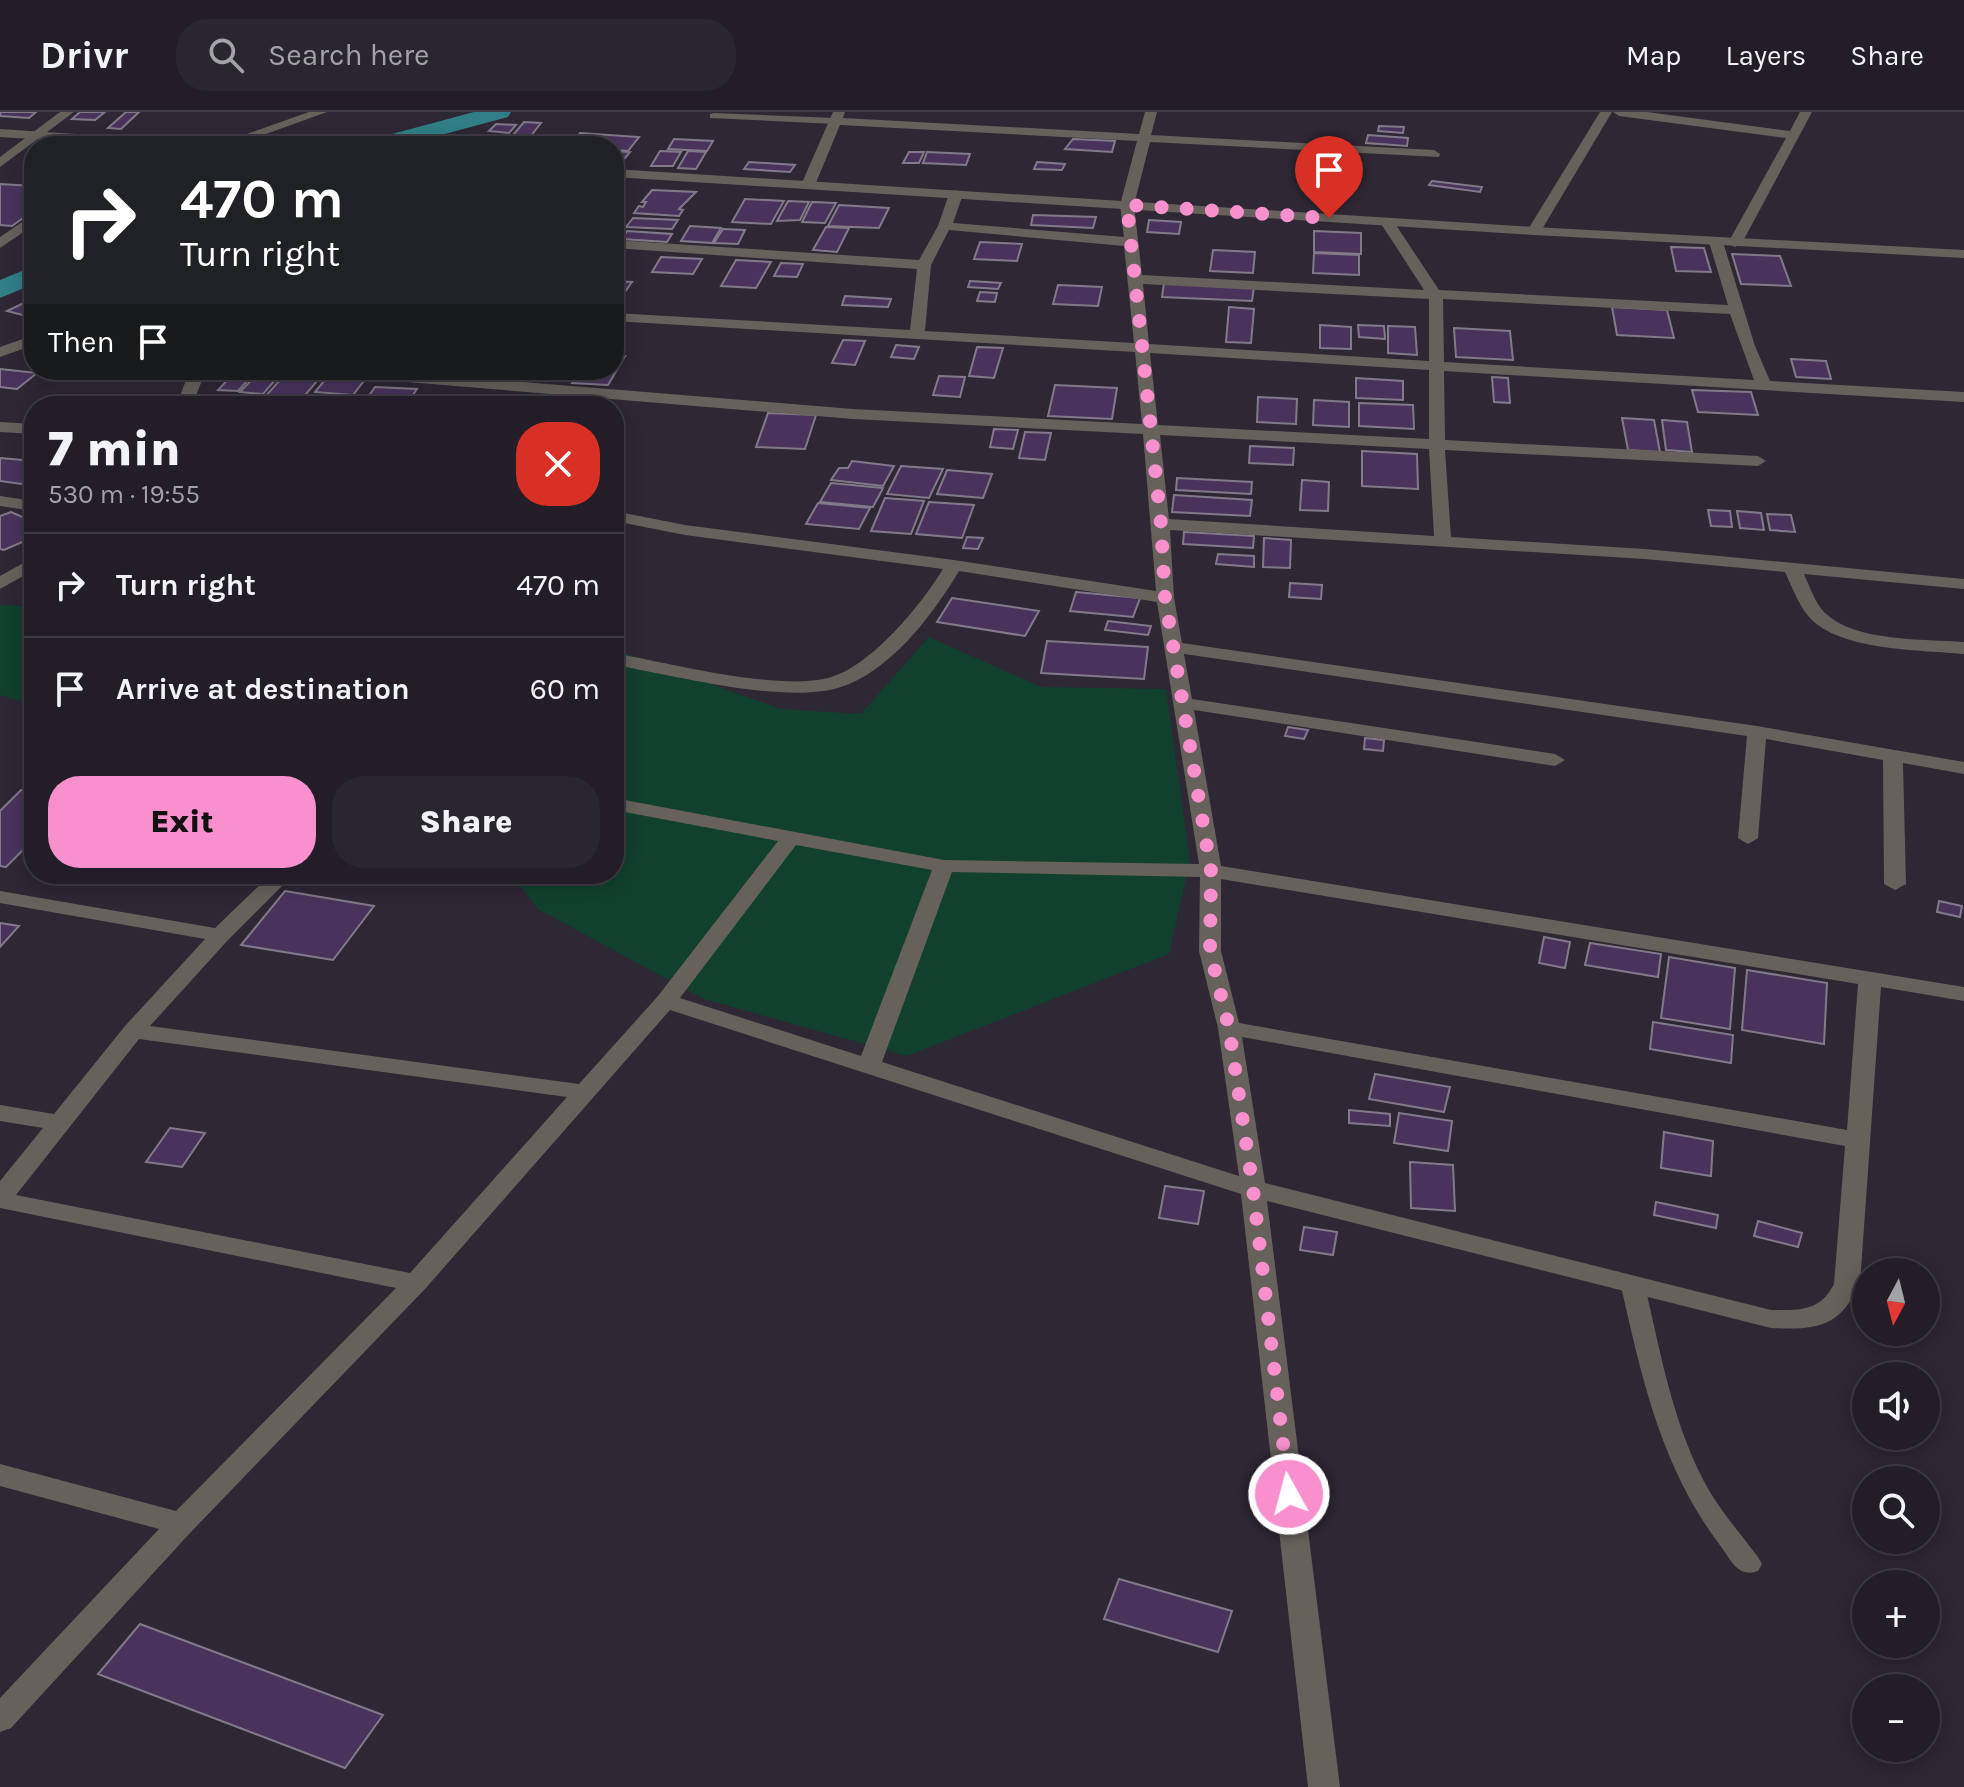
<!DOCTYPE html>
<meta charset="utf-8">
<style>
body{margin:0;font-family:Karla,sans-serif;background:#2a262f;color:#f1f3f6;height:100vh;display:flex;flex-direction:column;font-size:30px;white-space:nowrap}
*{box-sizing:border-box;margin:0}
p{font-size:26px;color:#a2a2a7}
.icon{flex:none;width:44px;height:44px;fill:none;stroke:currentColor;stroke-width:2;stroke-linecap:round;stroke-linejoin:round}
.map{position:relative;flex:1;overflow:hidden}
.sheet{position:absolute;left:24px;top:284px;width:600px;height:488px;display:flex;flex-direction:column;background:#221d27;border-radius:32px;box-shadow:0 4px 20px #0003,0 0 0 2px #3f3b44}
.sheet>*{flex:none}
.banner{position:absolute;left:24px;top:24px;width:600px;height:244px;border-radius:32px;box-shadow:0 4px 20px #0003,0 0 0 2px #3f3b44;background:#202124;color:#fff;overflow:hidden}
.needle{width:52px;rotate:187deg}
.buttons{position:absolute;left:1852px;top:1146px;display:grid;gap:16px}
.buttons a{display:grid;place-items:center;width:88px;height:88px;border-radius:50%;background:#221d27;box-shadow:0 4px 20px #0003,0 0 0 2px #3f3b44;font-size:40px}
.pin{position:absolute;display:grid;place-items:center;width:68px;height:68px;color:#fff;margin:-82px -34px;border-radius:50% 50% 50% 0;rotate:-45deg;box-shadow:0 0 8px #0007}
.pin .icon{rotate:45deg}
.me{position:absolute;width:88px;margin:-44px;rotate:353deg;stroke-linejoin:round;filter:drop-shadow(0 0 6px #0008)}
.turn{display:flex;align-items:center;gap:28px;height:168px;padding:0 24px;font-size:36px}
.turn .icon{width:104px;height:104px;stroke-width:2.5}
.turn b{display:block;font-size:56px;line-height:68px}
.then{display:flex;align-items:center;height:76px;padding:0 24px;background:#0003;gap:16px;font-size:30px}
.round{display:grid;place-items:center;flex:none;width:84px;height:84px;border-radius:32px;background:#2a262f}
.head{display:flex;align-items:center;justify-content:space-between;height:136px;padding:0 24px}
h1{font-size:48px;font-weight:800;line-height:60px}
.primary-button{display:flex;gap:16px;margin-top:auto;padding:16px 24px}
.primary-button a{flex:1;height:92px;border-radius:32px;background:#f790cd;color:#111;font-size:32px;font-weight:800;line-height:92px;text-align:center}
.primary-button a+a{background:#2a262f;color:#f1f3f6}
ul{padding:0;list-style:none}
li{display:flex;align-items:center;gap:24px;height:104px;padding:0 24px;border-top:2px solid #3f3b44}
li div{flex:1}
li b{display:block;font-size:30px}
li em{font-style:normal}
header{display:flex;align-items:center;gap:48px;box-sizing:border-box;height:112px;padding:0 40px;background:#221d27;border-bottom:2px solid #3f3b44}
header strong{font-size:38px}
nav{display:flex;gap:44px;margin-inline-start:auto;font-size:28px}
.search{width:560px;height:72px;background:#2a262f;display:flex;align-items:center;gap:20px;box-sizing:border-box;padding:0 28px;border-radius:32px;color:#a2a2a7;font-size:30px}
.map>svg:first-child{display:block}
</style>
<header>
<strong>Drivr</strong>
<div class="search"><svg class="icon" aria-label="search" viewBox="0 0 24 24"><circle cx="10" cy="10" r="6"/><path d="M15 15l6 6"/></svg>Search here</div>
<nav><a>Map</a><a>Layers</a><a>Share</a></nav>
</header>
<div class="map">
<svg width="1964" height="1675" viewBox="0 0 1964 1675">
<rect width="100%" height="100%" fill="#2e2734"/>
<!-- green -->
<path fill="#11402e" d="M0,493L34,495V593L0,583Z
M929,525L1041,575L1166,577L1190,749L1169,842L907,944L704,887L538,797L511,762H614V537L781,597L861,602Z"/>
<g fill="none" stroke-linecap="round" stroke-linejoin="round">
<!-- canal -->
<path fill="#317e87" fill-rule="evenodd" d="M474,0H511L508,5L400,34H362L366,29Z
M34,154V172L0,186V168Z"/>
</g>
<!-- building -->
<path fill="#49335d" stroke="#817a89" stroke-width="2" d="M36,0L29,6L0,4L1,0Z
M80,0H105L95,8L72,7Z
M126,0H139L121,17L108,16Z
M524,10L541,11L526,30L508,29Z
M496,12L516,13L509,21L489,19Z
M1379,14L1404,15L1403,21L1378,19Z
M580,21L639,25L628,39L614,38V34H570Z
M1368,23L1408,26L1407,34L1366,31Z
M674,27L713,29L707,39L668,37Z
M1073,27L1115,29L1112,40L1065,37Z
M614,39L630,40L619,53H614Z
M660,39L681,40L673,54H651Z
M688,39L706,40L696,57L678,56Z
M909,40H924L919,51H903Z
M927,40L970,42L966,53L923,51Z
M749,50L795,53L790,60L744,57Z
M1037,50L1065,52L1062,58L1034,57Z
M1432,69L1482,75L1480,80L1429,73Z
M0,72L34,74V98L12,114L0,113Z
M652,78L696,80L679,97L683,98L679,104L634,101L639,94L643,95L646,90H642Z
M745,87L784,89L771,112L732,110Z
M788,89L809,90L800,108L777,109Z
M812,90L836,91L825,111L802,110Z
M839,93L889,96L879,116L828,114Z
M1033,103L1096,105L1093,116L1031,113Z
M633,106L678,108L672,117L626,115Z
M1149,108L1181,110L1179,122L1147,120Z
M690,114L721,116L712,131L681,129Z
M826,115L849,116L837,140L813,138Z
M723,117L745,118L738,132L714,131Z
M627,119L672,122L667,130L622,127Z
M1314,119L1361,121V142L1314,140Z
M980,130L1022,132L1017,149L974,147Z
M1671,135L1704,136L1711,160L1676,159Z
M1213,138L1255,140L1253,161L1210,159Z
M1314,141L1359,143V163L1313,161Z
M1732,142L1780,144L1791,174L1741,172Z
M661,145L702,147L693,162L652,160Z
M736,148L771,150L756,176L721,174Z
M781,151L803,152L797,165L774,164Z
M614,169L632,170L620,187H614Z
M970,169L1001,171L998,177L968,175Z
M1164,171L1254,175L1252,189L1162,185Z
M1058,173L1102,175L1098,194L1053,192Z
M980,180L997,181L995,190L977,189Z
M845,184L891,187L888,195L842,193Z
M34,186V206L7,199Z
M1229,195L1254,197L1251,231L1226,230Z
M1612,195L1667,198L1674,226L1617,223Z
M1320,213L1351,215V237L1320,236Z
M1358,213L1384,214L1385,227L1359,225Z
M1388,214L1415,215L1417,243L1388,241Z
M1454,216L1510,219L1513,248L1456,245Z
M843,228L865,229L855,253L832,251Z
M896,233L919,235L914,247L891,245Z
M977,235L1003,236L994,266L969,264Z
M614,243L625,244L608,273L572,271L580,258H614Z
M1791,247L1826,249L1831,267L1796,265Z
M0,257L37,261L17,277L0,275Z
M84,258H114L105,266L77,264Z
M237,258H257L238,279L218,278Z
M261,258H284L263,282L240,280Z
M288,259L324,261L301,288L264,286Z
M329,263L367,265L353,283L315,280Z
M939,264L965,265L960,285L933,283Z
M1492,265L1508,266L1510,291L1494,290Z
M1356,266L1403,269V288L1356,286Z
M1055,273L1117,276L1112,307L1048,304Z
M375,275L417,277L406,293L364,291Z
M1692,278L1751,280L1758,303L1698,300Z
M1258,285L1297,287L1296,312L1257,310Z
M1314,288L1349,290V315L1313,313Z
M1359,291L1413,293L1414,317L1359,314Z
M768,301L816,303L805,337L756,335Z
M1622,306L1654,308L1660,340L1628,338Z
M1662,308L1687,310L1692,340L1666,338Z
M994,317L1018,318L1013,337L990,335Z
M1025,320L1051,321L1045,348L1019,346Z
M1250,334L1294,336L1293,353L1249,351Z
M1362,339L1417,342L1418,377L1362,374Z
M0,346L34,349V368L29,373L0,369Z
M852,349L894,354L883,374L831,368L839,356H848Z
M901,354L943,357L929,386L887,382Z
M947,358L992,362L983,386L937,382Z
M1177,366L1252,370L1251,382L1176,378Z
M1302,368L1329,370L1328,399L1300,398Z
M831,371L883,376L873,395L820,390Z
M1174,383L1252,388L1250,404L1172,400Z
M885,386L924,389L911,422L871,419Z
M929,390L974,393L962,426L916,422Z
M818,391L870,396L859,417L806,412Z
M1708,398L1730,399L1732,415L1711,414Z
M1737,399L1761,401L1764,418L1740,416Z
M11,400L34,410V425L4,438L0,437V404Z
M1767,402L1791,403L1795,420L1770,418Z
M1184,420L1254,424L1253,436L1183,432Z
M967,425L983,426L978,437L963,436Z
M1264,426L1291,428L1290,456L1263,455Z
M1218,442L1254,444V455L1216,452Z
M1290,471L1322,473L1321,487L1289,485Z
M1076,480L1140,486L1133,505L1070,499Z
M952,486L1039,499L1025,524L937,510Z
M1108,509L1151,514L1148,523L1105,518Z
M1047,529L1148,535L1144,567L1041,561Z
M1288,615L1308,618L1304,627L1285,624Z
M1365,626L1384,628L1383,639L1364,637Z
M21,678L34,680V727L6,755L0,754V699Z
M285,779L374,794L333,848L241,833Z
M1939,789L1962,794L1960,805L1937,800Z
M0,811L19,814L0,835Z
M1544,825L1570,830L1565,856L1539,851Z
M1590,831L1661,842L1658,865L1585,853Z
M1669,845L1735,856L1730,917L1661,906Z
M1747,858L1827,871L1824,932L1742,918Z
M1653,910L1733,923L1731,951L1650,937Z
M1375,962L1450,975L1444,1000L1369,987Z
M1349,998L1390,1002V1014L1349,1011Z
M1399,1001L1452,1009L1448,1039L1394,1031Z
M170,1016L205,1021L182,1055L146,1050Z
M1664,1020L1713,1029L1711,1064L1661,1056Z
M1410,1050L1453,1053L1455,1099L1411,1096Z
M1165,1074L1204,1079L1198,1112L1159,1106Z
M1656,1090L1718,1103L1716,1116L1654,1103Z
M1758,1109L1802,1121L1798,1135L1754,1124Z
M1304,1115L1337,1120L1333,1143L1300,1138Z
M1119,1467L1232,1499L1218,1540L1104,1507Z
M140,1512L383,1603L345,1656L98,1562Z"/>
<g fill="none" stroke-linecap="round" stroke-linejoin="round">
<!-- service -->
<path fill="#66615b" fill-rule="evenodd" d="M714,1L835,6L841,9L835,12L710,6V2Z
M1633,1166L1641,1168L1645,1174C1661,1243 1674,1318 1710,1380C1724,1403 1742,1424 1758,1445L1762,1452L1758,1459C1739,1466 1732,1450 1722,1436C1662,1358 1642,1268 1621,1174L1625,1168Z"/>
<!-- minor -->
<path fill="#66615b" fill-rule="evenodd" d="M60,0H74L0,55V45Z
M309,0H327L232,34H213Z
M833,0H845L843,6L1139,22L1145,0H1157L1151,23L1434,38L1440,42L1439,45L1150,30L1134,93L1142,163L1424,178L1380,110L1387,106L1392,107L1439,178L1728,193L1709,130L1716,126L1723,130L1755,234L1770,269L1964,280V290L1444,259L1445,328L1758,344L1766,349L1758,354L1445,338L1451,425L1645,437L1964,467V477L1804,462C1810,475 1815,491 1825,501C1855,530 1924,527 1964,530V542C1922,538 1846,539 1813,509C1800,497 1793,477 1785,460L1645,447L1170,418L1174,486L1182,531L1757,614L1964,650V662L1903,651L1906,772L1895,778L1884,772L1883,648L1766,627L1758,726L1748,732L1738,726L1747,624L1184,542L1192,587L1555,642L1565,648L1555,654L1194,598L1221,754L1964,875V889L1881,875L1860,1172C1839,1216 1817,1218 1771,1216L1267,1089L1340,1675H1308L1241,1082L670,898L425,1177L191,1420L11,1616L0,1620V1586L159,1417L0,1374V1352L176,1399L396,1176L0,1096V1069L43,1016L0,1009V993L54,1002L125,914L205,827L0,791V779L215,816L271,762H294L228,828L150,914L579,972L658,884L778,729L614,698V686L944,748L1199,752L1157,490L959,459C933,503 889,561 838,576C780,592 674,563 614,553V541C668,551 777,579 828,566C871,555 921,493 943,457L685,423L614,409V399L685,413L954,448L1156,479L1143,322L853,307L322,263L314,258H378L853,297L1142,312L1135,240L614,209V201L910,218L917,157L614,136V128L919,148L938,114L949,82L956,78L963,82L953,111L1124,125L1120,93L1137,29L840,13L815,73L803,76L801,73ZM949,118L1124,134L1134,231L925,219L931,153ZM1143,172L1429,187V249L1149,232ZM1443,187L1730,202L1754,268L1444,250ZM1150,241L1429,258V327L1158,313ZM1160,323L1429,337L1434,424L1169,407ZM796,733L932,758L861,944L680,886ZM952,760L1200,765L1199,839L1218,916L1239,1064L882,950ZM1221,767L1858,872L1847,1018L1239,911L1221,839ZM1242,925L1845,1034L1834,1172C1820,1200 1799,1198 1771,1198L1265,1071ZM139,927L567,985L410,1161L16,1083Z
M1600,0H1612L1541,119L1529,122L1527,119Z
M1613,0H1647L1790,19L1800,0H1812L1742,131L1735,135L1728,131L1786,26L1619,4Z
M34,102V113L0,136V125Z
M34,223V233L0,245V235Z
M190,258H206L192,294H176Z
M0,310L34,312V322L0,320Z
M0,384L34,389V399L0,394Z
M34,445V458L0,477V464Z"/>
<!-- tertiary -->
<path fill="#66615b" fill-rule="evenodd" d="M0,17L199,30L205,34H141L0,25Z
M614,57L1534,115L1964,138V146L1534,123L614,65Z"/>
</g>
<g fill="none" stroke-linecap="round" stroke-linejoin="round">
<!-- route -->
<path stroke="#f790cd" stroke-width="14" stroke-dasharray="0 25.2" d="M1289,1382L1253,1077L1229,916L1210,839L1211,759L1165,486L1161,412L1127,93L1329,106"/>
</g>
</svg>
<div class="buttons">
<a><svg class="needle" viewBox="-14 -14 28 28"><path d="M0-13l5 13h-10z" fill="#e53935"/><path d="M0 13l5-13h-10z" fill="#a2a2a7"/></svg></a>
<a><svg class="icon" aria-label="sound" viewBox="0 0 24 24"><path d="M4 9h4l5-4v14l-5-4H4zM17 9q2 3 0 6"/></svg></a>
<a><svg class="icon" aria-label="search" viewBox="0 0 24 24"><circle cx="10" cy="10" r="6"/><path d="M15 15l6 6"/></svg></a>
<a>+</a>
<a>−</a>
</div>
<div class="pin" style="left:1329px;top:106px;background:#d93025"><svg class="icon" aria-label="arrive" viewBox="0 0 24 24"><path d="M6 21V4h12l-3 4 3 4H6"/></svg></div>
<svg class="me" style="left:1289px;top:1382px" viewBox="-20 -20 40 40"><circle r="17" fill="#f790cd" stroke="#fff" stroke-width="3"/><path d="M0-11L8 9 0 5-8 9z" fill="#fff"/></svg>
<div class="banner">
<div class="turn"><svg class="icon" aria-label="right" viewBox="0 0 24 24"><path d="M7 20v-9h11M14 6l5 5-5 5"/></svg><div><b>470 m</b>Turn right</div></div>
<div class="then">Then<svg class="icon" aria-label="arrive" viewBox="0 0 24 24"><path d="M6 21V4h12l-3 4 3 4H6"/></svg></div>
</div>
<section class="sheet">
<div class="head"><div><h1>7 min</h1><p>530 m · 19:55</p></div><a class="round" style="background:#d93025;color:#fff"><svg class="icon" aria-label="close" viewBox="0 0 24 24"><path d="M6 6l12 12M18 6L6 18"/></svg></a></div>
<ul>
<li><svg class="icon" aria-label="right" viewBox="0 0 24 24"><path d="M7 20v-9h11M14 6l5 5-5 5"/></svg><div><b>Turn right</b></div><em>470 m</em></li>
<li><svg class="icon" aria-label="arrive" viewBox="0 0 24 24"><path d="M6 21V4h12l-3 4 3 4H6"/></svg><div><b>Arrive at destination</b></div><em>60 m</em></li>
</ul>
<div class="primary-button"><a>Exit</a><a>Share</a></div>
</section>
</div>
